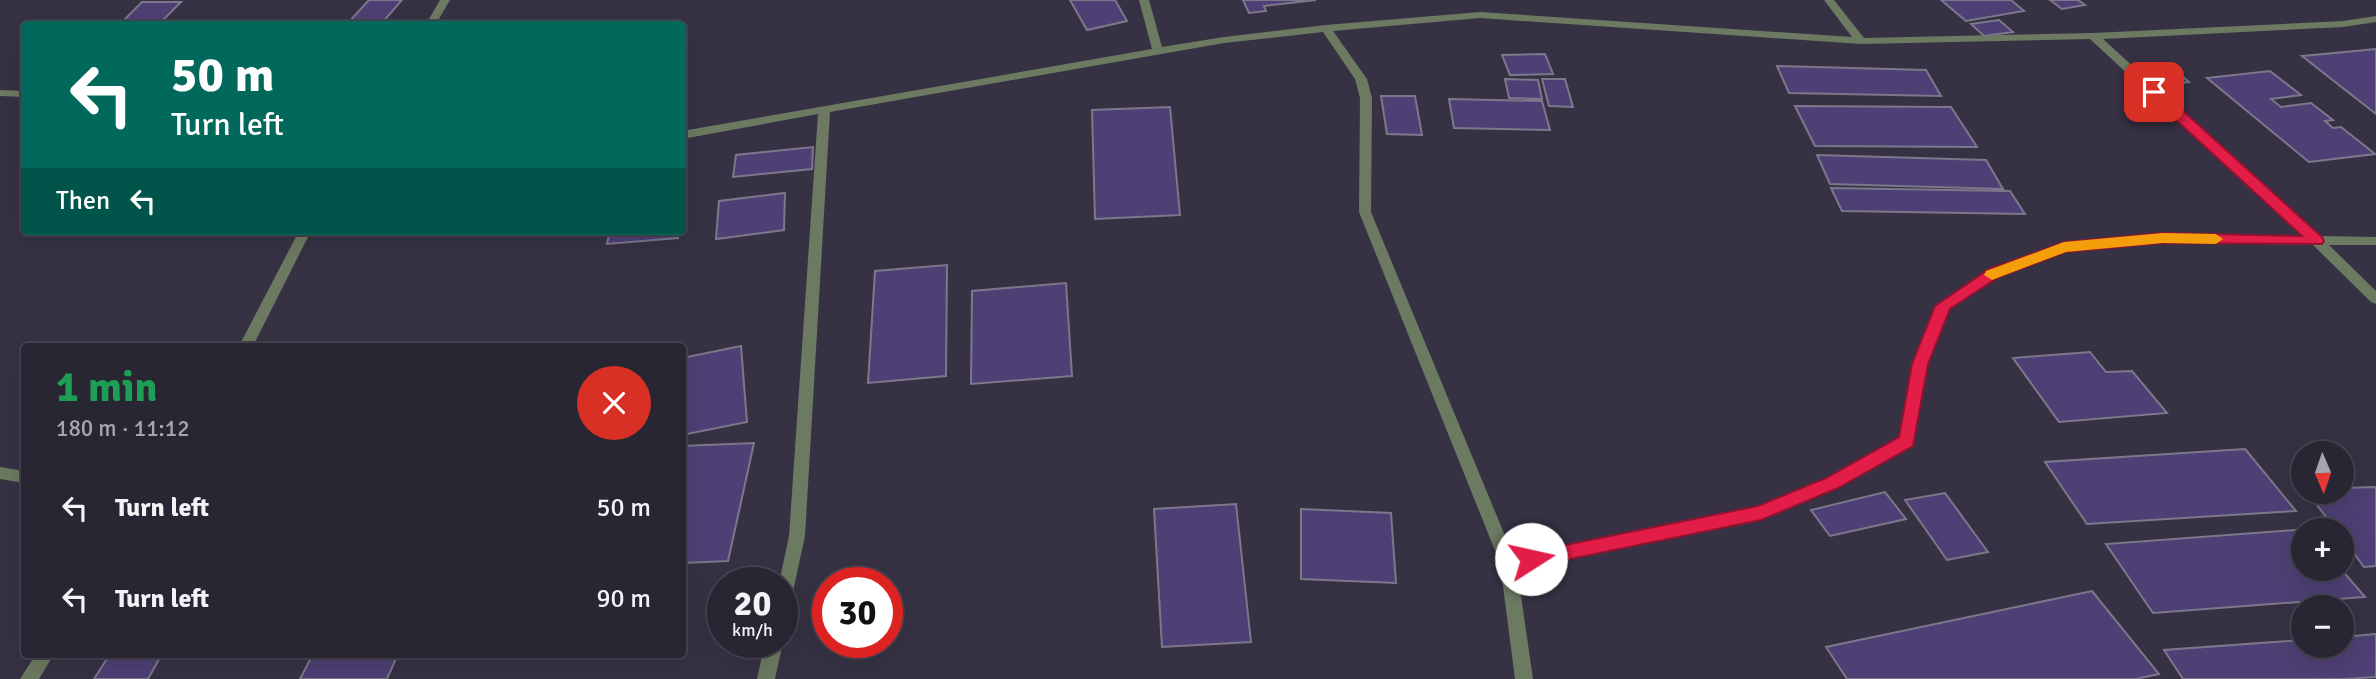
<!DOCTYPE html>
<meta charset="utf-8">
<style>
body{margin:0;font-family:Signika,sans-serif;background:#34323f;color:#f1f3f6;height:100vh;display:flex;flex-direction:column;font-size:26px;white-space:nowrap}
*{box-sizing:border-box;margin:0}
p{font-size:23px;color:#a5a5ac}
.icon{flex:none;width:38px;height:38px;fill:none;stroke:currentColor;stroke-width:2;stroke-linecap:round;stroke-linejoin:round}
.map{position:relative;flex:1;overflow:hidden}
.sheet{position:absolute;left:21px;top:343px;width:665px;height:315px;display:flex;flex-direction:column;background:#282633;border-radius:7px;box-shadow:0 7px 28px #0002,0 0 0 2px #44434e}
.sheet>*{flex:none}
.top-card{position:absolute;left:21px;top:21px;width:665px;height:214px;border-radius:7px;box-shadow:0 7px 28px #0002,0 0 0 2px #44434e;background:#00695c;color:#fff;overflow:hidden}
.needle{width:46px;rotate:178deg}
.tools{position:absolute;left:2291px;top:441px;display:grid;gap:14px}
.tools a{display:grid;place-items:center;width:63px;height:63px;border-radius:50%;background:#282633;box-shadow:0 7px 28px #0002,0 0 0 2px #44434e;font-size:35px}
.speed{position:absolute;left:707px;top:567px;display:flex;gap:14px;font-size:35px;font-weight:700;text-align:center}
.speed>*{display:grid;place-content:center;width:91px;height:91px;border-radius:50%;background:#282633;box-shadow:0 7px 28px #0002,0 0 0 2px #44434e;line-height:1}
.speed small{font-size:18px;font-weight:400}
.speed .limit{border:10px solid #d22;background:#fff;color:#111}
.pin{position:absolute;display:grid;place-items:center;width:60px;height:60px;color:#fff;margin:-30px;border-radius:14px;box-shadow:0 4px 10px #0006}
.me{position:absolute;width:77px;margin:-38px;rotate:80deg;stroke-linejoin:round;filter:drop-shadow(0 0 5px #0008)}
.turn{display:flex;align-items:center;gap:24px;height:147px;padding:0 35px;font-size:32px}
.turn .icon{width:91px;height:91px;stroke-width:2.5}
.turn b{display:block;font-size:49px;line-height:60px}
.then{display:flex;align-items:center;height:66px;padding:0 35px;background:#0003;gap:14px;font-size:26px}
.round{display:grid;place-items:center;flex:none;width:74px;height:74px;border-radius:37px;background:#34323f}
.headline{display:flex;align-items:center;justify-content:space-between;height:119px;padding:0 35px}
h1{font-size:42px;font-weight:700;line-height:52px;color:#1e9e55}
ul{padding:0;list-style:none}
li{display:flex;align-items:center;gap:21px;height:91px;padding:0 35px}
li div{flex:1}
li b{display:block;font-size:26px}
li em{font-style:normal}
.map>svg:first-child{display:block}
</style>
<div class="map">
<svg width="2376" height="679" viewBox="0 0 2376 679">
<rect width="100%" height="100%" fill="#363244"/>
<!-- building -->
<path fill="#4e4074" stroke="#7c788c" stroke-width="2" d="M369,0H402L381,24H347Z
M1070,0H1115L1127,21L1087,30Z
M1243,0H1316L1264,6L1266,11L1249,13Z
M1941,0H2011L2024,11L1966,21Z
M2050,0H2078L2085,5L2062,9Z
M142,2H181L159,24H120Z
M1999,20L2013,32L1984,36L1971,24Z
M2376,49V114L2302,56Z
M1545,54L1553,74L1510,75L1502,55Z
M1777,66L1926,70L1941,96L1789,93Z
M2173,68L2189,82L2173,84L2158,70Z
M2270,71L2301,95L2271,99L2281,107L2311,103L2333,120L2325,121L2333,128L2341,127L2375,154L2309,162L2207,78Z
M1505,79L1538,80L1542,99L1509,98Z
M1542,79H1565L1573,107L1549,106Z
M1381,96H1415L1422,135L1387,134Z
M1449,99L1542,101L1550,130L1454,128Z
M1795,106L1951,107L1977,147L1815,146Z
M1170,107L1180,215L1095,219L1092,110Z
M813,147L812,169L733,177L736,155Z
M1817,155L1986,160L2003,189L1830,184Z
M1831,188L2010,191L2025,214L1842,211Z
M785,193L784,230L716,239L719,201Z
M610,231H679L678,238L607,244Z
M947,265L946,376L868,383L875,271Z
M1066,283L1072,376L971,384L972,291Z
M741,346L747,422L682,435V358Z
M2090,352L2106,372L2132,371L2167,413L2059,422L2013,358Z
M754,443L728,561L682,563V446Z
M2245,449L2296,511L2087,524L2045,462Z
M2376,487V566L2364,567L2342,537V530H2336L2307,492H2342V488Z
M1885,492L1906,519L1830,536L1811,510Z
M1945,493L1988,552L1947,560L1905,500Z
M1236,504L1251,642L1162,647L1154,509Z
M1301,509L1391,513L1396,583L1301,579Z
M2309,529L2303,530V569H2341L2365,597L2153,613L2106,544Z
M2092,591L2159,674L2136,679H1847L1826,647Z
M2376,634V677L2344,679H2183L2164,650L2303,640V646H2342V637Z
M110,654H162L148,679H94Z
M313,654H398L387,679H300Z"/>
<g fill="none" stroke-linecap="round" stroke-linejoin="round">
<!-- minor -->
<path fill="#6d7a62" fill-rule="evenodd" d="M440,0H450L436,24H426Z
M1139,0H1149L1162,47L1224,37L1326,25L1480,12L1852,37L1824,0H1834L1864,38L2093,33L2343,21L2376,16V22L2343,27L2103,39L2319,236L2376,237V245H2329L2376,291V304L2371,302L2313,245L2163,242L2065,251L1999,276L1949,309L1927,364L1912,445L1837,487L1761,519L1517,568L1533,679H1515L1500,563L1359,212L1360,98L1355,79L1323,32L1224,43L830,112L805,536L790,605L788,610L782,612V583H779L789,536L818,114L682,139V131L1152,49ZM1480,18L1861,44L2090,39L2303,236L2163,234L2064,243L1989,270L1936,306L1913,364L1900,438L1827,479L1759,507L1513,555L1371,212L1372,98L1367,79L1333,31Z
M0,90L24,91V97L0,96Z
M299,231H311L253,346H239Z
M0,467L24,471V483L0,479Z
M765,642H783L775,679H757Z
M36,654H54L39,679H20Z"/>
</g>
<!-- route -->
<path fill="#e11d48" stroke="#92132f" stroke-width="2" d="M2154,88L2159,89L2322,237L2324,241L2322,244L2163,243L2066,252L1999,277L1950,309L1928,364L1913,446L1838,488L1761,520L1531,567L1524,565L1521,559L1524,554L1531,552L1758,506L1826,478L1899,437L1912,364L1935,306L1989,269L2064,242L2163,233L2302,236L2149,95V89Z"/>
<!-- slow -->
<path fill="#f59e0b" d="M2163,233L2216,234L2223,239L2216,244L2163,243L2066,252L1992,280L1984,275L1986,271L2064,242Z"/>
</svg>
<div class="tools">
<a><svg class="needle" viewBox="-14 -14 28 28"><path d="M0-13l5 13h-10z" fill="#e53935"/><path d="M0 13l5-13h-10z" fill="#a5a5ac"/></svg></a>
<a>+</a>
<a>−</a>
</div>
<div class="speed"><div>20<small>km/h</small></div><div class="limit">30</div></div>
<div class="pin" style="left:2154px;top:92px;background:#d93025"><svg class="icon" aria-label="arrive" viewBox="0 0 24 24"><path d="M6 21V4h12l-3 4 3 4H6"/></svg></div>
<svg class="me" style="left:1531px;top:559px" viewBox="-20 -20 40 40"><circle r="19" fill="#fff"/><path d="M0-13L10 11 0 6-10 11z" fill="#e11d48"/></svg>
<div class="top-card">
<div class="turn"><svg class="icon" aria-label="left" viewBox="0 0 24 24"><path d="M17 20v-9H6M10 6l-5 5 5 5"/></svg><div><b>50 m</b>Turn left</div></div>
<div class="then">Then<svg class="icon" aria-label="left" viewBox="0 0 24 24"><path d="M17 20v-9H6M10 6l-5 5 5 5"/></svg></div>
</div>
<section class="sheet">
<div class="headline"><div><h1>1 min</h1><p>180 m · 11:12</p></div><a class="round" style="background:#d93025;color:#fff"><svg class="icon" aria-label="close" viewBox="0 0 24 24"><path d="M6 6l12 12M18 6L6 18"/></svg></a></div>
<ul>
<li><svg class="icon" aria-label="left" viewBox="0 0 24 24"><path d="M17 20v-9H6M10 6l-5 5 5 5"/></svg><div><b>Turn left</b></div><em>50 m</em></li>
<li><svg class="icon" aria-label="left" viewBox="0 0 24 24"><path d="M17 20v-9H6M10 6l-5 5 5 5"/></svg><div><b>Turn left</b></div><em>90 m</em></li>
</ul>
</section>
</div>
